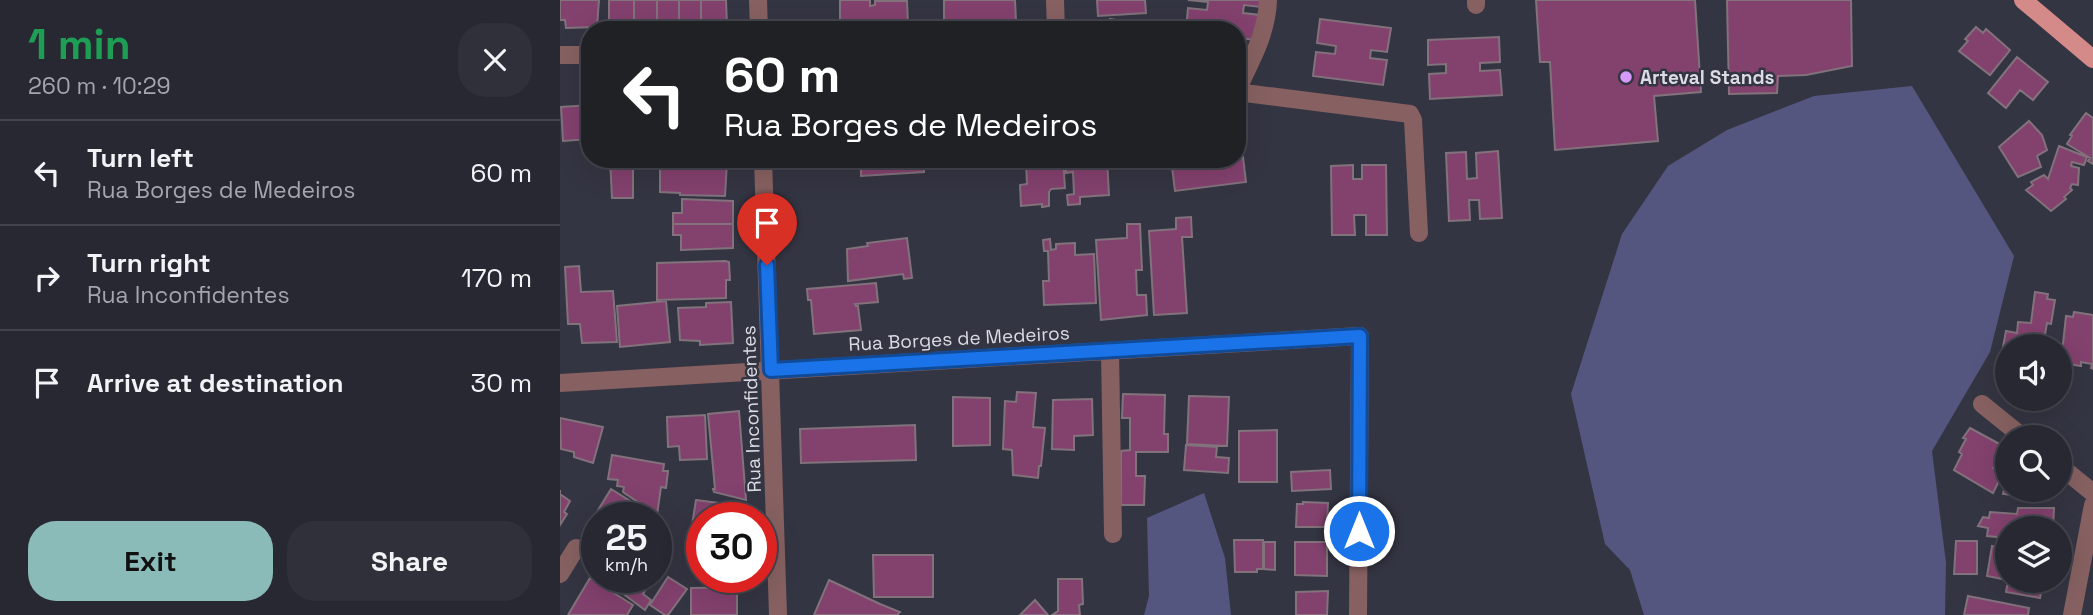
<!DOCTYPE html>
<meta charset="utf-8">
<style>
body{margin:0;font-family:"Space Grotesk",sans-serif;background:#2f303a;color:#f1f3f6;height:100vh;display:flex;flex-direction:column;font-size:26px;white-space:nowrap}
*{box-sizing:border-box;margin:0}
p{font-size:23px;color:#a4a6ac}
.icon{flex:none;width:38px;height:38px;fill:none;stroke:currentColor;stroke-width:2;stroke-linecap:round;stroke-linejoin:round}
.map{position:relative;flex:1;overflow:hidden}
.details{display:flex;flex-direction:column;background:#272832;width:560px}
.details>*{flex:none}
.top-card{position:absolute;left:21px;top:21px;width:665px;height:147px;border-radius:28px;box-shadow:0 7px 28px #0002,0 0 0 2px #43444d;background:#202124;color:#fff;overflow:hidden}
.fabs{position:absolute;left:1435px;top:334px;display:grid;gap:14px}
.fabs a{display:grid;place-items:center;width:77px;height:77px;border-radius:50%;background:#272832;box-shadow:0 7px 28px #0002,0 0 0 2px #43444d;font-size:35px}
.speed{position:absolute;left:21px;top:502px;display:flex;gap:14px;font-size:35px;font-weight:700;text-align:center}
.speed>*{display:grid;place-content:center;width:91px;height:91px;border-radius:50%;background:#272832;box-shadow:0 7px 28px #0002,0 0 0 2px #43444d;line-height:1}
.speed small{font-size:18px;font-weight:400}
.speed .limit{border:10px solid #d22;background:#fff;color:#111}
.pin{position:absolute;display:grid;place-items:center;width:60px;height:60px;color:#fff;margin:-72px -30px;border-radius:50% 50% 50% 0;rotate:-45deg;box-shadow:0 0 7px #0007}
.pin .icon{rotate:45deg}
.me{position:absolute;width:77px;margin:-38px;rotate:0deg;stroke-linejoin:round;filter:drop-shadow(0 0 5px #0008)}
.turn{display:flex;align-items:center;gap:24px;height:147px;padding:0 28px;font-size:32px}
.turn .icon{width:91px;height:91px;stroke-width:2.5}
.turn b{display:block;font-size:49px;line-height:60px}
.round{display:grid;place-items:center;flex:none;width:74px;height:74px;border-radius:28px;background:#2f303a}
.summary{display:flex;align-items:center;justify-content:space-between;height:119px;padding:0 28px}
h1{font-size:42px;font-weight:600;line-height:52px;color:#1e9e55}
.action{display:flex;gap:14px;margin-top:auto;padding:14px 28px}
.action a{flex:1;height:80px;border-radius:28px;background:#8bbbb9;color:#111;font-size:28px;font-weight:600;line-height:80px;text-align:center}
.action a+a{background:#2f303a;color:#f1f3f6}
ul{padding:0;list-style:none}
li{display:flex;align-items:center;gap:21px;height:105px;padding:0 28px;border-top:2px solid #43444d}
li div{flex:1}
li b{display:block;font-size:26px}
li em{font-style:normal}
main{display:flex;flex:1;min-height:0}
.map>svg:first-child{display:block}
</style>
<main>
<section class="details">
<div class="summary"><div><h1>1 min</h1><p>260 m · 10:29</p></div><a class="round"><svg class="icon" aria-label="close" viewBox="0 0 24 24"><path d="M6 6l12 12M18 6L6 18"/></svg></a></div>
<ul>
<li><svg class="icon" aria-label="left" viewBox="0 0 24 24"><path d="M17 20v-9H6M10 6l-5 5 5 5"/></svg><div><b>Turn left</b><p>Rua Borges de Medeiros</p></div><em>60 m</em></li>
<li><svg class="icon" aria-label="right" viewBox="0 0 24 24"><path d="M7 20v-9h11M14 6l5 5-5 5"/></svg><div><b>Turn right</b><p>Rua Inconfidentes</p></div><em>170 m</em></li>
<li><svg class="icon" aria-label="arrive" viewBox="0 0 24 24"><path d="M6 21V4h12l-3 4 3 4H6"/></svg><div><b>Arrive at destination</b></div><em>30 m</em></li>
</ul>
<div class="action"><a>Exit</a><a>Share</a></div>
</section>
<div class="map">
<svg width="1533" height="615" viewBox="0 0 1533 615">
<rect width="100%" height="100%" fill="#343542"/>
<!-- green -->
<path fill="#55567f" d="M1352,86L1454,256L1430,352L1372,451L1386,563L1385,615H1084L1070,570L1045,544L1011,394L1062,234L1108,166L1167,130L1254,96Z
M644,493L665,558L671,615H584L589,596L587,518Z"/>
<!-- building -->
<path fill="#83416e" stroke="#81727b" stroke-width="2" d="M0,0H39L37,27L6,28L5,20H0Z
M49,0H74V29H49Z
M74,0H97V28L74,29Z
M97,0H119V28H97Z
M119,0H141V28H119Z
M141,0H166L167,27L141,28Z
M280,0H310V6L315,5V1H347L348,25L280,26Z
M384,0H455L456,21L384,25Z
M537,0H585L586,13L538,16Z
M628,0H702L701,7L684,5L683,13L700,15L697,40L677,38V30H626L628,8L647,10L648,2Z
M976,0H1135L1141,92L1094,96L1098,141L995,150L990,62H980Z
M1167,0H1291L1292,66L1246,75L1218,76L1217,93L1169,94Z
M550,19L601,27L600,30H531L532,25L537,22L549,24Z
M760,19L831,28L827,52L811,50L810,58L827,60L823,85L753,76L756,52L775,54L776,46L757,43Z
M449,25L450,30H415V26Z
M1416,27L1423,33L1426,29L1450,50L1430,75L1399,51L1408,41L1405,39Z
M939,37L940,62L920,63V71L940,70L942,95L870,99L869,74L886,73V64L868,65V40Z
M1457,57L1488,82L1473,100L1460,90L1446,108L1428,93Z
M30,105V139L3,141L1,107Z
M1526,113L1533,118V164L1528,161L1530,158L1507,144L1512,136L1510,135Z
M1469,121L1482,135L1487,150L1477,156L1481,167L1458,177L1439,147Z
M677,124H679L682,148L677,149Z
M1499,146L1527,157L1524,165L1512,162L1511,166L1519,168L1518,185L1512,184L1510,188L1512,190L1504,197L1506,199L1491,211L1466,190L1473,185L1471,182L1484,175L1488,179Z
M938,151L942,218L920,219L919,200H909L910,220L889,221L886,153L906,152L907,179L917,178L916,153Z
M683,157L686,182L615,191L612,167L629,165L628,159H677Z
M50,159H73V198H52Z
M100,159H165L167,162L165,196L120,195V193L100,192Z
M301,159H363L364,172L301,176Z
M382,159H428V160L423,166L399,167L397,162L386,163Z
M459,159H503L505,188L491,189L489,192V206L482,207V204L461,206L460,185L467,184L466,162H459Z
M505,159H547L549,195L520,197V204L508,205L507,195L514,194L513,172L506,173Z
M793,165V179H802V165H826L827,235H806V215H794L795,235H772L771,166Z
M122,199L173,201V224H113V213H122Z
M631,217L632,237H622L627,313L594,315L589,231L616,229V218Z
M113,224H173V248L121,250V235H113Z
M567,224H580L582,270H576L577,295H586L587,315L541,320L536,240L567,238Z
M347,238L352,278L344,279L343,274L288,281L287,249L308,246L307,243Z
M490,239L491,250L496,249V244L515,243V255L534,254L536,303L484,305L483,281H489L488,251H484L483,240Z
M165,261L169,262L170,280H166V298L97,300V263Z
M19,266L21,292L53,291L57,342L22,343L20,324H8L5,267Z
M316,283L318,302L295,304L296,306H298L301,330L254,334L251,300H248L247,289Z
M1475,292L1488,294L1487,299L1495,300L1491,324L1487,323L1483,346H1447V369L1439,368L1446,331L1457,333L1458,322L1471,323Z
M106,301L110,342L60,347L57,306Z
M171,302L173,343L140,345V341L120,340L118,308L146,307V303Z
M1514,312L1533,315V369L1531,368L1532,364L1521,362V366L1501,363L1506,316L1513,317Z
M457,392L476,393L473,427L485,428L481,466H479L478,478L453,475L452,450L443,449L445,401L456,402Z
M563,394L605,395L604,434H608V452H576V476H585L584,505H561V451L570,450V418H562Z
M629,396L669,397L667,446L627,444Z
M393,397L430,398V445L393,446Z
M532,399L533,435L514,436V450L492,449L493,400Z
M179,411L186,500L154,492L153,489H155L148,414Z
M145,415L147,459L120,460L119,446L108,447L107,417Z
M0,418L43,427L33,463L14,457V452L1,449Z
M355,425L356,460L241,463L240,429Z
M1410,428L1445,447L1433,468L1443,473L1433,493L1394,470L1402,454L1399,452L1406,439L1403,438Z
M717,430V482H679V431Z
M626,445L657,447L656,457L669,458L668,473L624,470Z
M52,455L104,464L103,471H108L106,488L101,487L97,515L63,492L64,487L57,486L58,480L48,479Z
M770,470L771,489L732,491L731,472Z
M1447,477V490H1485L1484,499L1443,494Z
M51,489L96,517V518H37V522L32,520Z
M0,490V494L10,501L4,512L7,514L0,525Z
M136,500L183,506L181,518H142V527L132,525Z
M743,502L768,503L767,527H736L737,504H743Z
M1458,508H1494L1493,528H1447V538L1427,536L1428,528L1418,526L1423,517L1429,518L1430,512L1457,514Z
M98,520L107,526L105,529L107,531L99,544L111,554L102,570L96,567Z
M674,540H703V569H697V572H675Z
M1396,541H1417V574H1394Z
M704,542H715V570L704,569Z
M735,542H767V576L735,575Z
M1432,546L1447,549V580L1427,576Z
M313,555H373V597H314Z
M108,577L127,589L108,615H105L90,605Z
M30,578L73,605L67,615H8Z
M58,578H93L83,594L91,600L85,610L58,590L64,581Z
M143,578H176L175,583L143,582Z
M498,579H522L523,604L519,605L520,615H492L498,611Z
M269,580L320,604L340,612L337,615H254Z
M1448,581H1483L1480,598L1446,592Z
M177,587V615H131V588Z
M768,591L767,615H736V592Z
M1408,596L1469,608L1468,615H1404Z
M475,600L488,615H460Z"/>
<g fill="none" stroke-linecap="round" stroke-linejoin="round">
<!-- minor -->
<path stroke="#876161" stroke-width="18" d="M198,0L199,30
M495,0L496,30
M916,5V0
M0,55H30
M677,90C691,61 707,33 708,0
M677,92L850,114L853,120L859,233
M203,159L218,615
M550,351L553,534
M0,383L800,336L798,615
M1422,404L1464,438
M1500,466L1533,493
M0,574L16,548
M1512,615L1533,505"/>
<!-- major -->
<path stroke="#d58a8a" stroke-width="18" d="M1463,0L1533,59"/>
</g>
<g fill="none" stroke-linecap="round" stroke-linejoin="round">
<defs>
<path id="route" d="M207,265L211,370L800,336L799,531"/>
</defs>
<!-- route casing -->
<use href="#route" stroke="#114b97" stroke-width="18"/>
<!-- route -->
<use href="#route" stroke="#1a73e8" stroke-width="12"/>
</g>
<!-- markers -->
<circle fill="#d69bfa" stroke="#343542" stroke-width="2.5" cx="1066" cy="77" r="7"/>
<g text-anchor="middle" stroke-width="5" stroke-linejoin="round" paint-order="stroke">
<!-- poi labels -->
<g font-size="19" font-weight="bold" fill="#dbdbe4" stroke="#343542" text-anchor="start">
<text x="1080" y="84">Arteval Stands</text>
</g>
<!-- street labels -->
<g font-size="19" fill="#dbdbe4" stroke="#343542">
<text transform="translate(399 338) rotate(-3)" y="7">Rua Borges de Medeiros</text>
<text transform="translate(191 409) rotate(-92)" y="7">Rua Inconfidentes</text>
</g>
</g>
</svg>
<div class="fabs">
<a><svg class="icon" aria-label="sound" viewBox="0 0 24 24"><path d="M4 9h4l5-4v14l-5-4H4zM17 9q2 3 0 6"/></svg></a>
<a><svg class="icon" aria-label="search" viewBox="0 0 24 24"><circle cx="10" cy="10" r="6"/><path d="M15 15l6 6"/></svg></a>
<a><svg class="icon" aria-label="layers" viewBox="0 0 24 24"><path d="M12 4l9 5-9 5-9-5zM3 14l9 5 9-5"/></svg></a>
</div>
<div class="speed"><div>25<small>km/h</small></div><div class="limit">30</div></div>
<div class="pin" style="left:207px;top:265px;background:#d93025"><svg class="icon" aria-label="arrive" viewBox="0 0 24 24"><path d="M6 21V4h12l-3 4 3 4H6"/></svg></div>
<svg class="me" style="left:799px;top:531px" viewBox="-20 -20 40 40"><circle r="17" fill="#1a73e8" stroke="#fff" stroke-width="3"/><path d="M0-11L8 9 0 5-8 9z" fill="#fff"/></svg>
<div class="top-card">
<div class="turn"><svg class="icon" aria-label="left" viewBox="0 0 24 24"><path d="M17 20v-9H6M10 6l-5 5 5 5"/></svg><div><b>60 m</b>Rua Borges de Medeiros</div></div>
</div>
</div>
</main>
